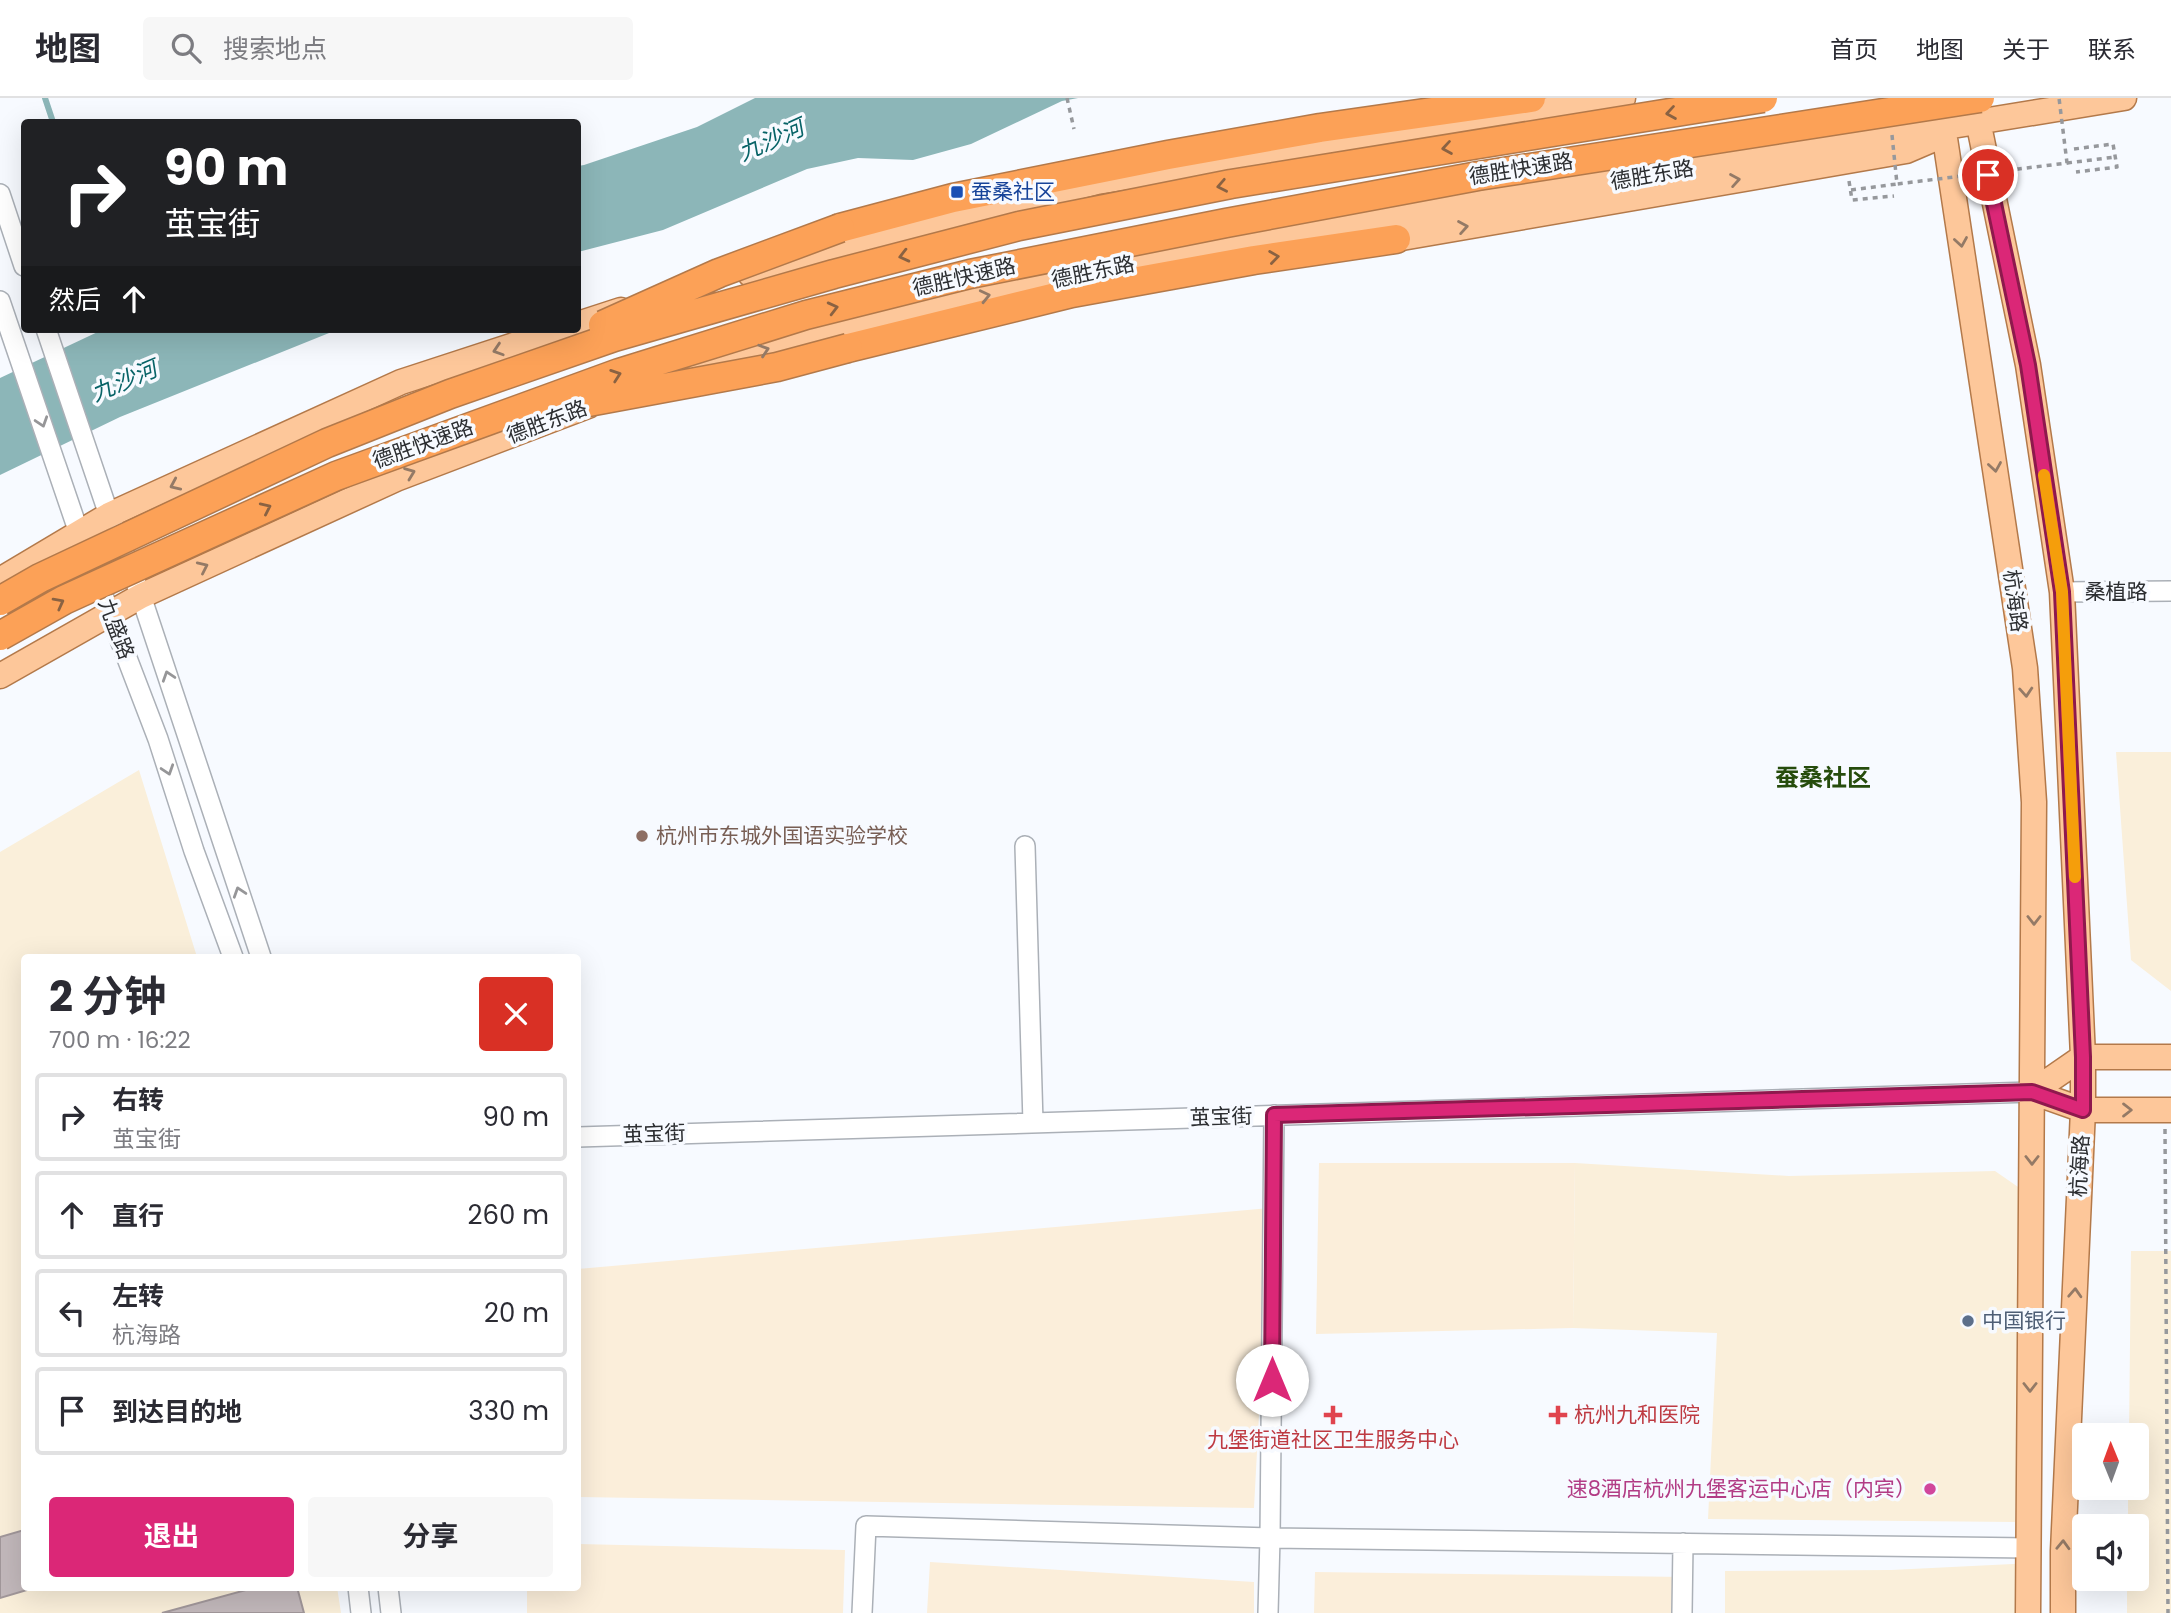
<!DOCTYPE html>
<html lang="zh">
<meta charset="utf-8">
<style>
body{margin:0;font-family:Poppins,"Noto Sans SC",sans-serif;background:#f7f7f7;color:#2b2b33;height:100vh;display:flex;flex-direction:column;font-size:26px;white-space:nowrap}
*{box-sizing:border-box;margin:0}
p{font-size:23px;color:#7c7c81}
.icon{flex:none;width:38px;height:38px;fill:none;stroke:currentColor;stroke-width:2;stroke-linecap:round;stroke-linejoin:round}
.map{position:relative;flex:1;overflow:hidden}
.sheet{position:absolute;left:21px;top:856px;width:560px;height:637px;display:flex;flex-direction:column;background:#fff;border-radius:7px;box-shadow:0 7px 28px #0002}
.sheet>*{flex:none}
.hud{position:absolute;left:21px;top:21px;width:560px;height:214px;border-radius:7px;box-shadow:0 7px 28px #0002;background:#202124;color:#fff;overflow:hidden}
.needle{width:46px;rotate:359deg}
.tools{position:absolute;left:2072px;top:1325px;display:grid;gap:14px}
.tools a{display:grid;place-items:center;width:77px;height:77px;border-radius:7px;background:#fff;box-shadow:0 7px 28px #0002;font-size:35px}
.pin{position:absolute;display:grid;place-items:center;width:60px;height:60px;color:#fff;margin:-30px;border:4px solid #fff;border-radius:50%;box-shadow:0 2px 7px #0007}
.me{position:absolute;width:77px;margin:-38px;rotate:0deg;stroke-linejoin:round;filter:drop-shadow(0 0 5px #0008)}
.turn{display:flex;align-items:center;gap:24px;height:147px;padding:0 28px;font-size:32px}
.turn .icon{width:91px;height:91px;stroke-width:2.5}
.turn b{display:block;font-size:49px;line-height:60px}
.then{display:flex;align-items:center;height:66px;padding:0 28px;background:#0003;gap:14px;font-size:26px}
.round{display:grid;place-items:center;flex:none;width:74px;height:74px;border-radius:7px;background:#f7f7f7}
.summary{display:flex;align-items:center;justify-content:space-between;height:119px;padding:0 28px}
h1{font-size:42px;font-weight:700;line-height:52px}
.button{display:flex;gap:14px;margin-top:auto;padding:14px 28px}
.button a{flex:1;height:80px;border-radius:7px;background:#db2777;color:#fff;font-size:28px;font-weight:700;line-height:80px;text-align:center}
.button a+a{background:#f7f7f7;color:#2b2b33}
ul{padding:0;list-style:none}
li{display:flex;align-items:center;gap:21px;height:88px;margin:0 14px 10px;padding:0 14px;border:4px solid #e1e1e2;border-radius:7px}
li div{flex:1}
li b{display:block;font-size:26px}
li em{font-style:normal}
header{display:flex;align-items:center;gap:42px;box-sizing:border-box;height:98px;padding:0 35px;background:#fff;border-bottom:2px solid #e1e1e2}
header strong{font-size:33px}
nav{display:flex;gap:38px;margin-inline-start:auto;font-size:24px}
.search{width:490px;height:63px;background:#f7f7f7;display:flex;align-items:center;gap:18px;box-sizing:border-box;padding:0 24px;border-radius:7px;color:#7c7c81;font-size:26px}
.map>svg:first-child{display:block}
</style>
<header>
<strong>地图</strong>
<div class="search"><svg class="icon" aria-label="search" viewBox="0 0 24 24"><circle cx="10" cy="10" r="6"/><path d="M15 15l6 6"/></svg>搜索地点</div>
<nav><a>首页</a><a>地图</a><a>关于</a><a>联系</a></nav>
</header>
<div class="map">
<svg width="2171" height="1515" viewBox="0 0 2171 1515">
<rect width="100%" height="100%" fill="#f7faff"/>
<!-- commercial -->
<path fill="#faefda" d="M2116,654H2171V893L2131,862Z
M139,672L197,859H24V1489H337L341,1515H0V754Z
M1575,1065L1789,1078L1995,1073L2021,1091L2023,1172L2015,1424L1708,1421L1717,1235L1573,1230Z
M2131,1153H2171V1515H2127V1481L2137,1480V1428H2128V1390H2137V1337H2129Z
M2033,1465V1515H1725V1473L1891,1472Z"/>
<!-- industrial -->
<path fill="#fbeeda" d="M1319,1065H1575L1573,1230L1316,1236Z
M1270,1110L1254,1410L578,1399V1171Z
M578,1446L845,1452L843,1515H527V1489H578Z
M930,1464L1254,1484V1515H927Z
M1315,1474L1684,1479L1683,1515H1314Z"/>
<!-- water -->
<path fill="#8cb6b8" d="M755,0H1078L1062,3L971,46L913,62L858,60L807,71L663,132L578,154V68L584,67L697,29Z
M104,231H339L120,319L0,377V280Z"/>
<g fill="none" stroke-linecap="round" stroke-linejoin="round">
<!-- stream -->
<path stroke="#8cb6b8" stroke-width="6" d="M45,0L53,24"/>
</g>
<!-- building -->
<path fill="#c2b8bb" stroke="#a1979a" stroke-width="2" d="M24,1432V1489H37L0,1500V1439Z
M257,1489H297L304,1515H162Z"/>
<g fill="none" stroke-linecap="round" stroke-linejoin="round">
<defs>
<path id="minor" d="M0,96L24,168
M0,203L79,435L158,641L194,753L233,859
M46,231L109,417L141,498L261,859
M2062,494L2171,493
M1025,748L1033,1025
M578,1039L2032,994
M358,1489L361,1515
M388,1489L391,1515
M862,1515L866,1428L1270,1440L2029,1450
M1268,1515L1270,1440L1274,1017
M1682,1515L1683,1445"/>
<path id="major" d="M1975,8L2028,267L2062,494L2083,959V1012L2063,1453V1515
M1941,14L2025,570L2034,704L2028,1515
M1396,141L1906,53L1941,38
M750,176L1097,84L1623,0
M578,226L621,212
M693,274L785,245L1076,176L1277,138L2124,0
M0,482L109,417L401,284L563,231
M0,578L141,498L396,381L588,308
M2083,959H2171
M2032,994L2083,1012H2171
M2032,994L2083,959"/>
<path id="highway" d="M840,130L953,100L1168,57L1320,30L1531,0
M848,250L1072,195L1254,162L1396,141"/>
</defs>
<!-- minor casing -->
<use href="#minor" stroke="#abb0b7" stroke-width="22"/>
<!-- major casing -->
<use href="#major" stroke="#b3794a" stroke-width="27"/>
<!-- highway casing -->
<use href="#highway" stroke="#b3794a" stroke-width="31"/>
<!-- path -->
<path stroke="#96989c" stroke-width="3.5" stroke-dasharray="5 5" stroke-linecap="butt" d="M1067,0L1074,31
M2074,51L2113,46L2117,69L2076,74
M2067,65L2115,59
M1849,83L1852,102L1894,98
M1851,92L1897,86
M2165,1031L2168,1515"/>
<!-- minor -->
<use href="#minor" stroke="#fff" stroke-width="19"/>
<!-- major -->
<use href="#major" stroke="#fdc79a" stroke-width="24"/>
<!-- highway -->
<use href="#highway" stroke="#fca157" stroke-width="28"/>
<defs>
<path id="highway-bridge" d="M603,227L719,175L840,130
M567,308L777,269L848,250
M0,503L40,480L327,345L450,296L614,239L834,176L1019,128L1231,86L1763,0
M0,538L64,502L336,378L619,275L806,217L970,176L1226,125L1478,78L1980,0"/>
</defs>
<!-- highway-bridge casing -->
<use href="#highway-bridge" stroke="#b3794a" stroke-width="31" stroke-linecap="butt"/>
<!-- path-bridge -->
<path stroke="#96989c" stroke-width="3.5" stroke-dasharray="5 5" stroke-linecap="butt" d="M1892,37L1897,86L2067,65L2059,0"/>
<!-- highway-bridge -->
<use href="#highway-bridge" stroke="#fca157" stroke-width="28"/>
</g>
<!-- one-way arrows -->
<defs><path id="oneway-chevron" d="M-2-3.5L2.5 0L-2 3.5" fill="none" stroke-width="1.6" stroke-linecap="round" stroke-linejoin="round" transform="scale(1.75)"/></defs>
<g stroke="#8a6242">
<use href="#oneway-chevron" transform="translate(1671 15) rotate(171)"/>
<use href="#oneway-chevron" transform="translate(1447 50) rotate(171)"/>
<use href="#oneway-chevron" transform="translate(1222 88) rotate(169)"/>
<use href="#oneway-chevron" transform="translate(904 158) rotate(166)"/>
<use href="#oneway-chevron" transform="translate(1274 159) rotate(-8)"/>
<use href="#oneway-chevron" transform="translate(833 210) rotate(-14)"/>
<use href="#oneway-chevron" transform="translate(616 277) rotate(-19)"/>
<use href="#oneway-chevron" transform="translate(266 410) rotate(-25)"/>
<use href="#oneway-chevron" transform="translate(59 505) rotate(-28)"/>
</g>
<g stroke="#947a66">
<use href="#oneway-chevron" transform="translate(1735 82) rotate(-10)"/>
<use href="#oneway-chevron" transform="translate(1463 129) rotate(-10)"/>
<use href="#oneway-chevron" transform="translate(1961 144) rotate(81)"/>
<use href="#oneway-chevron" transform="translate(985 198) rotate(-13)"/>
<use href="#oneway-chevron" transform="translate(498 252) rotate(162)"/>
<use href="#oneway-chevron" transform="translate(764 252) rotate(-18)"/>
<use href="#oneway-chevron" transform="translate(1995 369) rotate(81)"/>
<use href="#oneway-chevron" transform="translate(410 375) rotate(-21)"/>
<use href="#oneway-chevron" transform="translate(175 387) rotate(156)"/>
<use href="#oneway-chevron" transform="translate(203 469) rotate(-25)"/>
<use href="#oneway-chevron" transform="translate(2026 594) rotate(86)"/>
<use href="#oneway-chevron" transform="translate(2034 822) rotate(90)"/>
<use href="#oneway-chevron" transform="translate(2127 1012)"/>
<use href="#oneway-chevron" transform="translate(2032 1062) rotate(90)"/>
<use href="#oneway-chevron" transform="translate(2075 1195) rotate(-87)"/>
<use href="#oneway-chevron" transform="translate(2030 1289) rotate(90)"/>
<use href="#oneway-chevron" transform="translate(2063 1447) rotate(-88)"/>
</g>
<g stroke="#969698">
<use href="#oneway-chevron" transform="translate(42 324) rotate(72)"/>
<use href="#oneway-chevron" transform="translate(168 578) rotate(-108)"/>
<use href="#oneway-chevron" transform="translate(168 672) rotate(72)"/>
<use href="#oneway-chevron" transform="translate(239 794) rotate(-108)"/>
</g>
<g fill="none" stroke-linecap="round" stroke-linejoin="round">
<defs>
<path id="route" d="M1272,1282L1274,1017L2032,994L2083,1012V959L2062,494L2028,267L1988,77"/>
</defs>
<!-- route casing -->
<use href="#route" stroke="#8e194d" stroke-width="18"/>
<!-- route -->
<use href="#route" stroke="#db2777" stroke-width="12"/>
<!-- slow -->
<path stroke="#f59e0b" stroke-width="12" d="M2044,377L2062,494L2075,779"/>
</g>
<!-- markers -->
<rect fill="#1a4fb4" stroke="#f7faff" stroke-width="2.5" x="950" y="87" width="14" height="14" rx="3.5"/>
<circle fill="#8d6e63" stroke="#f7faff" stroke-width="2.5" cx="642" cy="738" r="7"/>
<circle fill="#5c6f8a" stroke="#f7faff" stroke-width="2.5" cx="1968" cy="1223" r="7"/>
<g fill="#e0444e" stroke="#f7faff" stroke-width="2.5">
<path d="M1329.5 1306.5h7v7h7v7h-7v7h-7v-7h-7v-7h7z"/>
<path d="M1554.5 1306.5h7v7h7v7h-7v7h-7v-7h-7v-7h7z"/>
</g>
<circle fill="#d1479c" stroke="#f7faff" stroke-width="2.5" cx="1930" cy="1391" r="7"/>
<g text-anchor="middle" stroke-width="7" stroke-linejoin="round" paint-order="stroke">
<!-- street labels -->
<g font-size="21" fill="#2c2e31" stroke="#f7faff">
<text transform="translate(1521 71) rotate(-9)" y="7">德胜快速路</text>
<text transform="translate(1652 77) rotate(-10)" y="7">德胜东路</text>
<text transform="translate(1093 174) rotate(-12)" y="7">德胜东路</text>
<text transform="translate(964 179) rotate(-13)" y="7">德胜快速路</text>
<text transform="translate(547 324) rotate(-21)" y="7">德胜东路</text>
<text transform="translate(423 346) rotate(-20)" y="7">德胜快速路</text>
<text x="2116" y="501">桑植路</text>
<text transform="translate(2015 503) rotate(82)" y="7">杭海路</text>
<text transform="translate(116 531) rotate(69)" y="7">九盛路</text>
<text transform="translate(1221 1019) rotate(-2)" y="7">茧宝街</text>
<text transform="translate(654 1036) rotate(-2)" y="7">茧宝街</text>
<text transform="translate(2080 1068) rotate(-87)" y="7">杭海路</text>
</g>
<!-- transit labels -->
<g font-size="21" fill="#164399" stroke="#f7faff" text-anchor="start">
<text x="971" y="101">蚕桑社区</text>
</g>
<!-- education labels -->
<g font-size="21" fill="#785e54" stroke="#f7faff" text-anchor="start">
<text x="656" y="745">杭州市东城外国语实验学校</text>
</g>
<!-- service labels -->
<g font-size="21" fill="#4e5e75" stroke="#f7faff" text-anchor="start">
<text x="1982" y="1230">中国银行</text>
</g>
<!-- health labels -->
<g font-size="21" fill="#be3a42" stroke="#f7faff" text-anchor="start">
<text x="1574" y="1324">杭州九和医院</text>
<text x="1333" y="1349" text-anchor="middle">九堡街道社区卫生服务中心</text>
</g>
<!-- hotel labels -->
<g font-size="21" fill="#b23c85" stroke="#f7faff" text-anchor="end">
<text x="1916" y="1398">速8酒店杭州九堡客运中心店（内宾）</text>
</g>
<!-- water labels -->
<g font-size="23" font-style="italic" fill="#076367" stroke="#f7faff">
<text transform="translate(771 42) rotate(-24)" y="8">九沙河</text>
<text transform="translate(124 283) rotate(-23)" y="8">九沙河</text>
</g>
<!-- quarter labels -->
<g font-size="24" font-weight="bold" fill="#264c0c" stroke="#f7faff">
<text x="1823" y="688">蚕桑社区</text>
</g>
</g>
</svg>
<div class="tools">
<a><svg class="needle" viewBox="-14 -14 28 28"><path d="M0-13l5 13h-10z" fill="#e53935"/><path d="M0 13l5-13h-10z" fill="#7c7c81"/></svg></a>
<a><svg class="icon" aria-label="sound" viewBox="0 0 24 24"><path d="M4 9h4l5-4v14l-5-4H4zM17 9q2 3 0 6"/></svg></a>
</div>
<div class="pin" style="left:1988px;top:77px;background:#d93025"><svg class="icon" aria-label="arrive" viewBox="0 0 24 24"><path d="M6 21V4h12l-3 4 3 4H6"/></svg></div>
<svg class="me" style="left:1272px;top:1282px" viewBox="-20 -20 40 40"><circle r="19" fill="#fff"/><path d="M0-13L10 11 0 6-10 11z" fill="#db2777"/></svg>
<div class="hud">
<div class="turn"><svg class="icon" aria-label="right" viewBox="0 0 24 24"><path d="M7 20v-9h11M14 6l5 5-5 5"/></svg><div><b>90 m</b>茧宝街</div></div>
<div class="then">然后<svg class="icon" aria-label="ahead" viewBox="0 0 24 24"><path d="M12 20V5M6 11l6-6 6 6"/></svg></div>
</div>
<section class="sheet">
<div class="summary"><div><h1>2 分钟</h1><p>700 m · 16:22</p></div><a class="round" style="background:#d93025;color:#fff"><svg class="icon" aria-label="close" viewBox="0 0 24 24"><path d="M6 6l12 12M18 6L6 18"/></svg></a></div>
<ul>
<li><svg class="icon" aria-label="right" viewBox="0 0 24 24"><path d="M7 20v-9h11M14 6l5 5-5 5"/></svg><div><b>右转</b><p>茧宝街</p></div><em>90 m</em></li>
<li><svg class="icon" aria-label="ahead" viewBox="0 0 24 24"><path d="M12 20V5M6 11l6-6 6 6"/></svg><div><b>直行</b></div><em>260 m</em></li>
<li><svg class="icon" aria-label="left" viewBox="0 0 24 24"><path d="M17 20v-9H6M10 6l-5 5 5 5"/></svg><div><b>左转</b><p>杭海路</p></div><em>20 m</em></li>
<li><svg class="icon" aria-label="arrive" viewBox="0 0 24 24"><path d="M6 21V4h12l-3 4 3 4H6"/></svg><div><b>到达目的地</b></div><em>330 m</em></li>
</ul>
<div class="button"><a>退出</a><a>分享</a></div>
</section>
</div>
